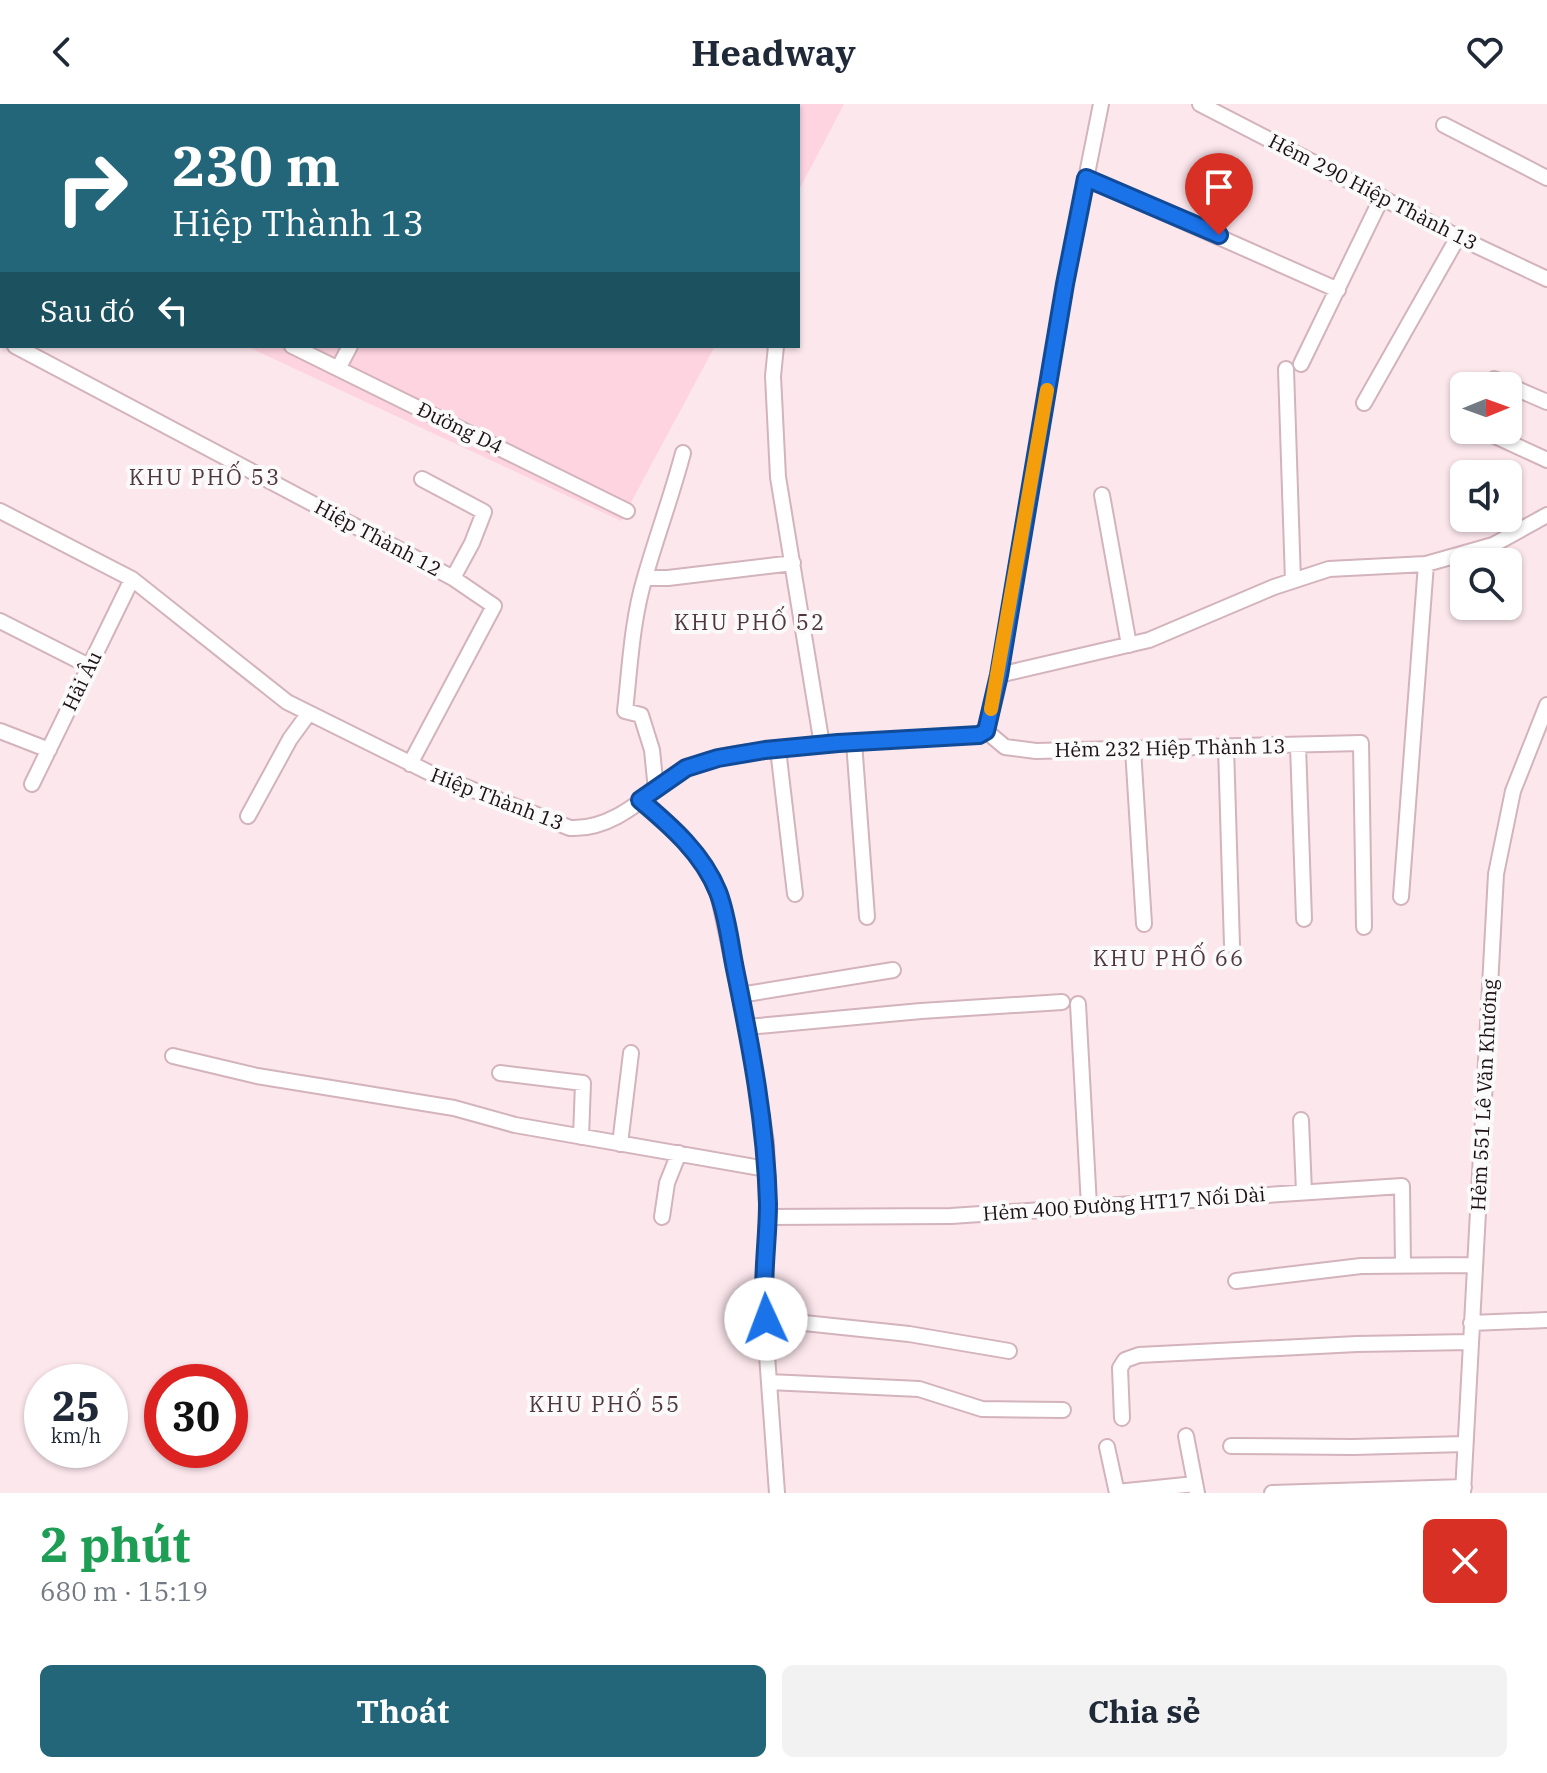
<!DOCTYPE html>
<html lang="vi">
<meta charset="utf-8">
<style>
body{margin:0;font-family:"IBM Plex Serif",serif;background:#f2f2f3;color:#1f2937;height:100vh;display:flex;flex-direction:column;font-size:30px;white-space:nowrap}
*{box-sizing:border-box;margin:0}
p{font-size:26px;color:#747a83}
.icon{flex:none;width:44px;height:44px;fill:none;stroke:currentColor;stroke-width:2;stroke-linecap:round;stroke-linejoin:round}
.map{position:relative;height:1389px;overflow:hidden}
.drawer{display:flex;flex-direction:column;background:#fff;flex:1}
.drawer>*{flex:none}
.hud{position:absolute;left:0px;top:0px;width:800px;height:244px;box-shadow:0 2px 6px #0004;background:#246679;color:#fff;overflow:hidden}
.needle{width:52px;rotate:89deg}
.buttons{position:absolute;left:1450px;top:268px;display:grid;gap:16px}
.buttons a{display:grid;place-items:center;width:72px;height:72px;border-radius:12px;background:#fff;box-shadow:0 2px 6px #0004;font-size:40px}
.speed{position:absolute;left:24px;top:1260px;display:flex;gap:16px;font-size:40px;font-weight:700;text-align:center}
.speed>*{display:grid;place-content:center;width:104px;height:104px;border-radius:50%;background:#fff;box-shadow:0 2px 6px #0004;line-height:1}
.speed small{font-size:20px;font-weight:400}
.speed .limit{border:12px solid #d22;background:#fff;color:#111}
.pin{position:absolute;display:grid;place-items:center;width:68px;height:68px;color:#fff;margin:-82px -34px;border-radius:50% 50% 50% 0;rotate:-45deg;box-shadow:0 0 8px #0007}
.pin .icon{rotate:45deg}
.me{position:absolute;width:88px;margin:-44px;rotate:358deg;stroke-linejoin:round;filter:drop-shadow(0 0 6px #0008)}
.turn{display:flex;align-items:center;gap:28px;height:168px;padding:0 40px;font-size:36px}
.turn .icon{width:104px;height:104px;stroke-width:2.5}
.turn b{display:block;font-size:56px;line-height:68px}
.then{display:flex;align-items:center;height:76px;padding:0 40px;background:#0003;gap:16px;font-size:30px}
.round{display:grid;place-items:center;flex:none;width:84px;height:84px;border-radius:12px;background:#f2f2f3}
.summary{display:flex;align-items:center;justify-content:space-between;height:136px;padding:0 40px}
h1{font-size:48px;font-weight:700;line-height:60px;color:#1e9e55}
.action{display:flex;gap:16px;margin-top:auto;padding:16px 40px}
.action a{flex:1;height:92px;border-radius:12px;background:#246679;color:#fff;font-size:32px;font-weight:700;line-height:92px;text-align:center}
.action a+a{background:#f2f2f3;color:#1f2937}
header{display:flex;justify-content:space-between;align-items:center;height:104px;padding:0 40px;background:#fff;font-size:36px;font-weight:700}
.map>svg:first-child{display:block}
</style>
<header><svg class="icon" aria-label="back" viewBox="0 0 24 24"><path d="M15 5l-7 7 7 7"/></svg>Headway<svg class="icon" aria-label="heart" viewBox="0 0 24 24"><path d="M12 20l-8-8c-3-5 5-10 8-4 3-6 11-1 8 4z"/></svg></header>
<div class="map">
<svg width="1547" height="1389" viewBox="0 0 1547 1389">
<rect width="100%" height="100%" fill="#fce7ed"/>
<!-- built -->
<path fill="#fed4e0" d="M0,0H844L798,88V2H2V129Z
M246,242H715L621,417Z"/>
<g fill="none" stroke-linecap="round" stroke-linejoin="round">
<defs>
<path id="street" d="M1200,0L1458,133L1547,175
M471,2L472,0
M1444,21L1547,74
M1086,74L1338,186
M0,107L2,108
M0,234L2,235
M15,242L453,474L494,502L410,660
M292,242L627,407
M776,242L773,272L778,373L822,641
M1301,260L1382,93
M339,263L350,242
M1286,265L1293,477
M1494,275L1547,298
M1364,299L1458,133
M1482,326L1547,356
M422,375L484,408L472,439L453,474
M1102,391L1129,541
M0,407L132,475L287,598L430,669L570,724C606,726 635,702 662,681C670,676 678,668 687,664C722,648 764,646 802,643C861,637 920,634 979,631L986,627L999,571L1065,180L1101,0
M645,474H668L793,459
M0,517L89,562
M999,571L1149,536L1274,483L1329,465L1426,460L1493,441L1547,411
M0,627L49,646
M986,627L1005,643L1036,647L1361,639L1364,823
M854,638L867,813
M1298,641L1304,815
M1226,643L1232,841
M778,645L795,790
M1133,645L1144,820
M32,680L132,475
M656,686L652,646L641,611L625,607C630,562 632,516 645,473C657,431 672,391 683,349
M640,696L666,718L700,754L718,789L746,919L766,1038L768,1101L763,1196L777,1389
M248,712L290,635L309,609
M1401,793L1426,460
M740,891L893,866
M1078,900L1089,1102
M747,923L921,907L1062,898
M173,952L257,972L454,1004L515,1021L766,1065
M500,969L583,979L581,1033
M1301,1016L1304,1088
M620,1040L631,949
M662,1113L667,1079L679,1049
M767,1113L951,1112L1402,1082L1403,1162
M1236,1177L1361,1162L1475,1161
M766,1215L909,1230L1009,1247
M1471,1219L1547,1216
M769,1278L919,1285L982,1305L1063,1306
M1122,1314L1120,1264L1125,1256L1139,1251L1357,1240L1470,1238
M1186,1332L1197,1389
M1231,1342L1353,1343L1465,1340
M1107,1343L1117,1389
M1117,1388L1195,1380
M1272,1389L1464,1383
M1463,1389L1496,770L1513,687L1547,601"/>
</defs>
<!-- street casing -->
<use href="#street" stroke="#d3b3bc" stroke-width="18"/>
<!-- street -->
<use href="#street" stroke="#fff" stroke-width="14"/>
</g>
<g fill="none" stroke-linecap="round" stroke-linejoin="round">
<defs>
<path id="route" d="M766,1215C761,1177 768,1138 768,1100C766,1020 751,943 735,865C730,840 727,811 718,788C703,750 671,722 640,696L686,664L718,654L765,646L838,639L979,631L986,627L999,571L1065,180L1086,74L1219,131"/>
</defs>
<!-- route casing -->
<use href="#route" stroke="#114b97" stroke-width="20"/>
<!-- route -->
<use href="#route" stroke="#1a73e8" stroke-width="14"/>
<!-- slow -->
<path stroke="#f59e0b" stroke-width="14" d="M991,605L1047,286"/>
</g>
<g text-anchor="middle" stroke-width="8" stroke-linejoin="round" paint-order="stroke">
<!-- street labels -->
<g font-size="20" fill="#1b1014" stroke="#fafafa">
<text transform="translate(1373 88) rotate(27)" y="7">Hẻm 290 Hiệp Thành 13</text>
<text transform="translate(460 324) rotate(26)" y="7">Đường D4</text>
<text transform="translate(378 434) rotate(28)" y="7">Hiệp Thành 12</text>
<text transform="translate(82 577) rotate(-64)" y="7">Hải Âu</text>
<text transform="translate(1170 644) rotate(-1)" y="7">Hẻm 232 Hiệp Thành 13</text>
<text transform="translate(497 695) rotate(21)" y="7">Hiệp Thành 13</text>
<text transform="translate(1484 991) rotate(-87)" y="7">Hẻm 551 Lê Văn Khương</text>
<text transform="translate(1124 1100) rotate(-4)" y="7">Hẻm 400 Đường HT17 Nối Dài</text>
</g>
<!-- neighbourhood labels -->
<g font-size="22" letter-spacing="2" fill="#50363e" stroke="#fafafa">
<text x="205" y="381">KHU PHỐ 53</text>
<text x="750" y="526">KHU PHỐ 52</text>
<text x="1169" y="862">KHU PHỐ 66</text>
<text x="605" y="1308">KHU PHỐ 55</text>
</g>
</g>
</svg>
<div class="buttons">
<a><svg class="needle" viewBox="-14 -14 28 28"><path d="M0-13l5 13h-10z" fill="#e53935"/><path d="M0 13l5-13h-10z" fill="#747a83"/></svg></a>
<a><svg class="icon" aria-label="sound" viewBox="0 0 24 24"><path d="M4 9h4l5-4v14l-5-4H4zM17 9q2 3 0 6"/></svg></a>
<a><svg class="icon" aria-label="search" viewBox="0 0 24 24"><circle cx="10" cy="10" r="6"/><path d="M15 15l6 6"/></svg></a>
</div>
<div class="speed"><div>25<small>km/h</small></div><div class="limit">30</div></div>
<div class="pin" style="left:1219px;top:131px;background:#d93025"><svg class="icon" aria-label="arrive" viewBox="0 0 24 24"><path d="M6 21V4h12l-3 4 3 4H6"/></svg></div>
<svg class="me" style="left:766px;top:1215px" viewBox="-20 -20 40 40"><circle r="19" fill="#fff"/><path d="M0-13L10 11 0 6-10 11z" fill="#1a73e8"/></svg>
<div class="hud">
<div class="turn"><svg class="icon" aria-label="right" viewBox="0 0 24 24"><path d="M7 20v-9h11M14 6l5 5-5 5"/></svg><div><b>230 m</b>Hiệp Thành 13</div></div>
<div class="then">Sau đó<svg class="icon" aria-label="left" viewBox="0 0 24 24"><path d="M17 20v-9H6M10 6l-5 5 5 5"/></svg></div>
</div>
</div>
<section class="drawer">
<div class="summary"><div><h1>2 phút</h1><p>680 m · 15:19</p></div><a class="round" style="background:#d93025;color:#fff"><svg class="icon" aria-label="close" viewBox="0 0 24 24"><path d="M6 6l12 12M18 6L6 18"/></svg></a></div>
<div class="action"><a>Thoát</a><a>Chia sẻ</a></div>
</section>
